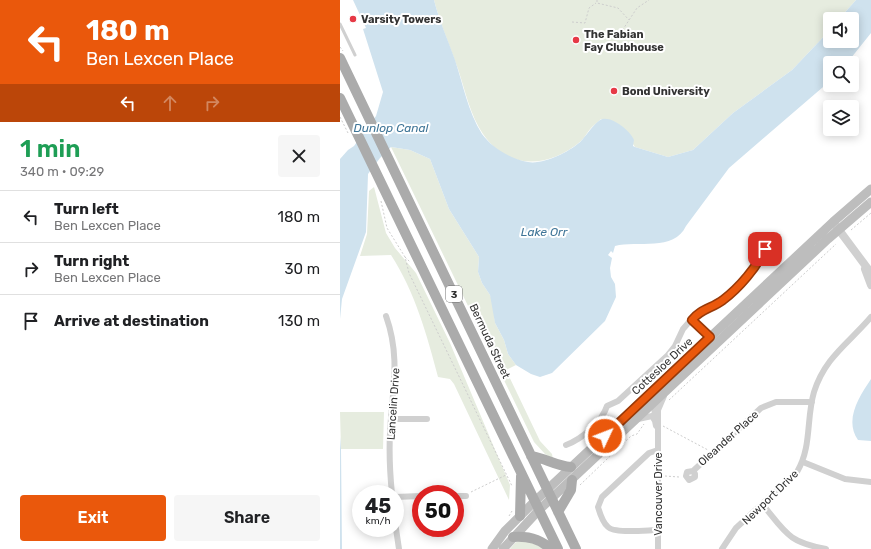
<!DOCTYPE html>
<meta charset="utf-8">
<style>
body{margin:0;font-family:Rubik,sans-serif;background:#f6f6f6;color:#202124;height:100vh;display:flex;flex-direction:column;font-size:15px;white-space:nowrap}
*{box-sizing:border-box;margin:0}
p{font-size:13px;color:#757577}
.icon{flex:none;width:22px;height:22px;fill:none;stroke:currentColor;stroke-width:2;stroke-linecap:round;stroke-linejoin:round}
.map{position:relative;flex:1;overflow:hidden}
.drawer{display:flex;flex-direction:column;background:#fff;width:340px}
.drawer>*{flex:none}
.top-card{background:#ea580c;color:#fff;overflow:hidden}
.fabs{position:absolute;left:483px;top:12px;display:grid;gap:8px}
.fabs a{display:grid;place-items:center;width:36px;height:36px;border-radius:4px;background:#fff;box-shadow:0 2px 10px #0003;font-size:20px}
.speed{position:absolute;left:12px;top:485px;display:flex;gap:8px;font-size:20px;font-weight:700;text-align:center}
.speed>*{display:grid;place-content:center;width:52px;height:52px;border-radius:50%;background:#fff;box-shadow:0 2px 10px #0003;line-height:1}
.speed small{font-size:10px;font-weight:400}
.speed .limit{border:6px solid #d22;background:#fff;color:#111}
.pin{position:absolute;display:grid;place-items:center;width:34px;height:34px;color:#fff;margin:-17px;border-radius:8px;box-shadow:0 2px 6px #0006}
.me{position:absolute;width:44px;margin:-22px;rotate:47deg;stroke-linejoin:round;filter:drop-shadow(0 0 3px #0008)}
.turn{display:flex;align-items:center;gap:14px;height:84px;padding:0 20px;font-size:18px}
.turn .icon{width:52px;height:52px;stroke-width:2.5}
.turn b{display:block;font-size:28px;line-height:34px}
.lanes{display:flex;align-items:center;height:38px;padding:0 20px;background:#0003;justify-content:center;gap:20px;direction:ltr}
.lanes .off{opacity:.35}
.round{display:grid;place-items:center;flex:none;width:42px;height:42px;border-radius:4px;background:#f6f6f6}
.summary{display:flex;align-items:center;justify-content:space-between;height:68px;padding:0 20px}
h1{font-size:24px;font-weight:600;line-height:30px;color:#1e9e55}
.primary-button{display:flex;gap:8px;margin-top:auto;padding:8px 20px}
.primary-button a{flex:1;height:46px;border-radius:4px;background:#ea580c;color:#fff;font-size:16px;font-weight:600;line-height:46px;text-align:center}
.primary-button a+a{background:#f6f6f6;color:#202124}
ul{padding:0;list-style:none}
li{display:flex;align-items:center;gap:12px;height:52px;padding:0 20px;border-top:1px solid #e0e0e0}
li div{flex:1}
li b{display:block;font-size:15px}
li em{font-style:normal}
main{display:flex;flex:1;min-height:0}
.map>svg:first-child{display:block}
</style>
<main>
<section class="drawer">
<div class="top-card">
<div class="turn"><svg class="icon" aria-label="left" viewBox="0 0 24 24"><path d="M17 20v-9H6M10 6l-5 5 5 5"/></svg><div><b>180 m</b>Ben Lexcen Place</div></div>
<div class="lanes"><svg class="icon" aria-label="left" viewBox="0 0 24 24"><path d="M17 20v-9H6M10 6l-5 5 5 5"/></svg><svg class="icon off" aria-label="ahead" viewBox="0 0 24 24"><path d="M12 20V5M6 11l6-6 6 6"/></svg><svg class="icon off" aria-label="right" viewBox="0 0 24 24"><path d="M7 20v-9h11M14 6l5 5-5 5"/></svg></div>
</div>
<div class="summary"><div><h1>1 min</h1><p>340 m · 09:29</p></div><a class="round"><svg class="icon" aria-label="close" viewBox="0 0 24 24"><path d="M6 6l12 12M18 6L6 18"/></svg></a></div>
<ul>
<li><svg class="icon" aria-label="left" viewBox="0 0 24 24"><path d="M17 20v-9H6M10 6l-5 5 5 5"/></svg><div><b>Turn left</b><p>Ben Lexcen Place</p></div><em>180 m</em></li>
<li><svg class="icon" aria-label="right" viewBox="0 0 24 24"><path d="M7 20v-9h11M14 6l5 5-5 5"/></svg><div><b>Turn right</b><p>Ben Lexcen Place</p></div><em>30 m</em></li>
<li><svg class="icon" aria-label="arrive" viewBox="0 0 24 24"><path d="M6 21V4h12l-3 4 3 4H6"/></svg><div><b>Arrive at destination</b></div><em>130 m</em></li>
</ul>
<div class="primary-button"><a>Exit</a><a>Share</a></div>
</section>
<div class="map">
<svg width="531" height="549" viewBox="0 0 531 549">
<rect width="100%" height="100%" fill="#fff"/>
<!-- green -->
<path fill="#e6ecdf" d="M94,0H516L499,19H490V30L452,70L393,113L353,150L328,157L295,147L293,144L261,119C258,122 255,124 252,127C248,131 245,137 241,141C209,168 168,171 143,134C130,115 125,90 118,69C110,46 100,23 94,0Z
M51,147L70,150L90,159L109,209L139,257L138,272L142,283L150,295L153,302L155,323L164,340L168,354L176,365L166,370L200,441L212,454L213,459L205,454L194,442Z
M34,187L46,233L55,248L76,273L110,343L170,485L169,500L114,384L110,379L98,377C87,335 75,292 51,255L20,256L27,234L29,191Z
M0,412H44L43,449H1Z
M180,540L189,541L204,549H170L175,543Z"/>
<!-- water -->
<path fill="#cfe2ee" d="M13,0H94C99,20 108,40 115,60C123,84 128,112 142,134C152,148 171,159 188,162C203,165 232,151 242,140C248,133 253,125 260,120C270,114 291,131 294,140L293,146L295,147L328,157L353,150L393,113L452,70L490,30V41H512V19H499L516,0H531V33L507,63H490V81L389,168L346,226C334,252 297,240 275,246L273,253L271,251L268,255L272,258L270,268L271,277L275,284L276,297L265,321L212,373L200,377L191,374L176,365L168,354L164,340L155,323L150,295L142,283L138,272L139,257L109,209L90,159L70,150L51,147L40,158L28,174L26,232L2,299L0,319V159L8,150L14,146L36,116L43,92L23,29L26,28Z
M531,379V441L518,440C504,420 519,397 531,379Z
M0,437L1,449L2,549H0Z"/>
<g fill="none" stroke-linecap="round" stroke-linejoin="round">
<!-- path -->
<path stroke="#cdcdcd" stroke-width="1" stroke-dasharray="2 2" stroke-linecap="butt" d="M257,0V3L278,8L289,20
M232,22L245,23L249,8L256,3
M276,40L297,8L309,0
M0,47L3,51
M0,117L8,133
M41,201L47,228L65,257L69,273L172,486
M511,230L531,213
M65,257L70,262
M329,400L496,244
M323,426L368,450
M325,476L339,477
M240,485L291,436L297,434L304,424
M131,492L166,475
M169,516L172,511"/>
<!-- service -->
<path stroke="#d0d0d0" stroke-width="3" d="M0,24L15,55"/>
<!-- minor -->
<path stroke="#d0d0d0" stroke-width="6" d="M46,316C61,358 52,390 50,433C49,453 50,474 52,494
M352,320L371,339
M314,400L315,421
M51,419H87
M298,419L312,416L315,421L316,426
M226,445C242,439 262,422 267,406L278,401L327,356L335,346L343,329L357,313L384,300L419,263L425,249
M318,450L309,453L262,497L258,507C260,514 263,523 268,527C275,534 308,530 318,530
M463,462L505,479L531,482
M353,471L355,474V477L349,480L346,476L347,472L353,471L421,408L436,402H472
M115,496H126
M55,497L81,496
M423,505C446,533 448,542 486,549
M55,522L59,549
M318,549V410L324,396
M382,549L396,528L457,472C472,447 466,419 474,392C485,357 509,343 531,317"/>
<!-- tertiary -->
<path stroke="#d0d0d0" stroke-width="8" d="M496,226L531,273
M525,269L531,285"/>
<!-- secondary -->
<path stroke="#bdbdbd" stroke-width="9" d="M152,549L165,531L195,501L493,222L531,189
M163,549L199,510L488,239L531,202"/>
<!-- primary -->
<path stroke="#ababab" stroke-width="10" d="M0,58L236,549
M0,98L218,549
M191,456C205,458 216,466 231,467
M218,512L231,490L232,480
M180,516L181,476
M173,537C187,536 200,538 210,549"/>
</g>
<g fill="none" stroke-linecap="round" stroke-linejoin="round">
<defs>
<path id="route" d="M265,436L370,337L352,320C360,309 373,308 383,300C399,288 417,267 425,249"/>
</defs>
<!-- route casing -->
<use href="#route" stroke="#983908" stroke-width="10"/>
<!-- route -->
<use href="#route" stroke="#ea580c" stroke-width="7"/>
</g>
<!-- markers -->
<g fill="#e63946" stroke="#fff" stroke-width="1.5">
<circle cx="13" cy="19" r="4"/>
<circle cx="236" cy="40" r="4"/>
<circle cx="274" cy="91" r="4"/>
</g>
<g text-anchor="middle" stroke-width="4" stroke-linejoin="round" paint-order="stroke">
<!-- shield labels -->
<rect fill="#fff" stroke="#707070" stroke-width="1" x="106" y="286" width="16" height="16" rx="3"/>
<g font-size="10" font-weight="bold" fill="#333">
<text x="114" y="298">3</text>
</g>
<!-- poi labels -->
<g font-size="11" font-weight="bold" fill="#333" stroke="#fff" text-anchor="start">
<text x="21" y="23">Varsity Towers</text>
<text x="244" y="38">The Fabian<tspan x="244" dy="13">Fay Clubhouse</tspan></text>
<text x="282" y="95">Bond University</text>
</g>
<!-- street labels -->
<g font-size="11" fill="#333" stroke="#fff">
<text transform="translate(150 341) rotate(65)" y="4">Bermuda Street</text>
<text transform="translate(322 366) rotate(-43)" y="4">Cottesloe Drive</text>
<text transform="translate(53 404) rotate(-86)" y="4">Lancelin Drive</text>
<text transform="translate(388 438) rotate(-42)" y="4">Oleander Place</text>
<text transform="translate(318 494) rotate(-90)" y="4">Vancouver Drive</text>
<text transform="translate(430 497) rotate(-44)" y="4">Newport Drive</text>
</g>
<!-- water labels -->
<g font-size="12" font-style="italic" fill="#3f7597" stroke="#fff">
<text x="51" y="132">Dunlop Canal</text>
<text x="204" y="236">Lake Orr</text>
</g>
</g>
</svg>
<div class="fabs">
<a><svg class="icon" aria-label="sound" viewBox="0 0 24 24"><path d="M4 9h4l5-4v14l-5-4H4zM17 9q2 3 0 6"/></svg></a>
<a><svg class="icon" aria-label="search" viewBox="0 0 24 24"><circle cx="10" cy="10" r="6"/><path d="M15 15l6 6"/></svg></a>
<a><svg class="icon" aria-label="layers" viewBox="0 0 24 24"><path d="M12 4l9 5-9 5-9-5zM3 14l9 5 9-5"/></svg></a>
</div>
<div class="speed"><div>45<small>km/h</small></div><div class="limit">50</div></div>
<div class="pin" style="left:425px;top:249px;background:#d93025"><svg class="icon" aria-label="arrive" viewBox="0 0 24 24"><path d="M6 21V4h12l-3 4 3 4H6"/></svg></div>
<svg class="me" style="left:265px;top:436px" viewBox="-20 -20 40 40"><circle r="17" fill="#ea580c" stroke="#fff" stroke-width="3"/><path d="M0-11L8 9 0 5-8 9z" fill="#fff"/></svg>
</div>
</main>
